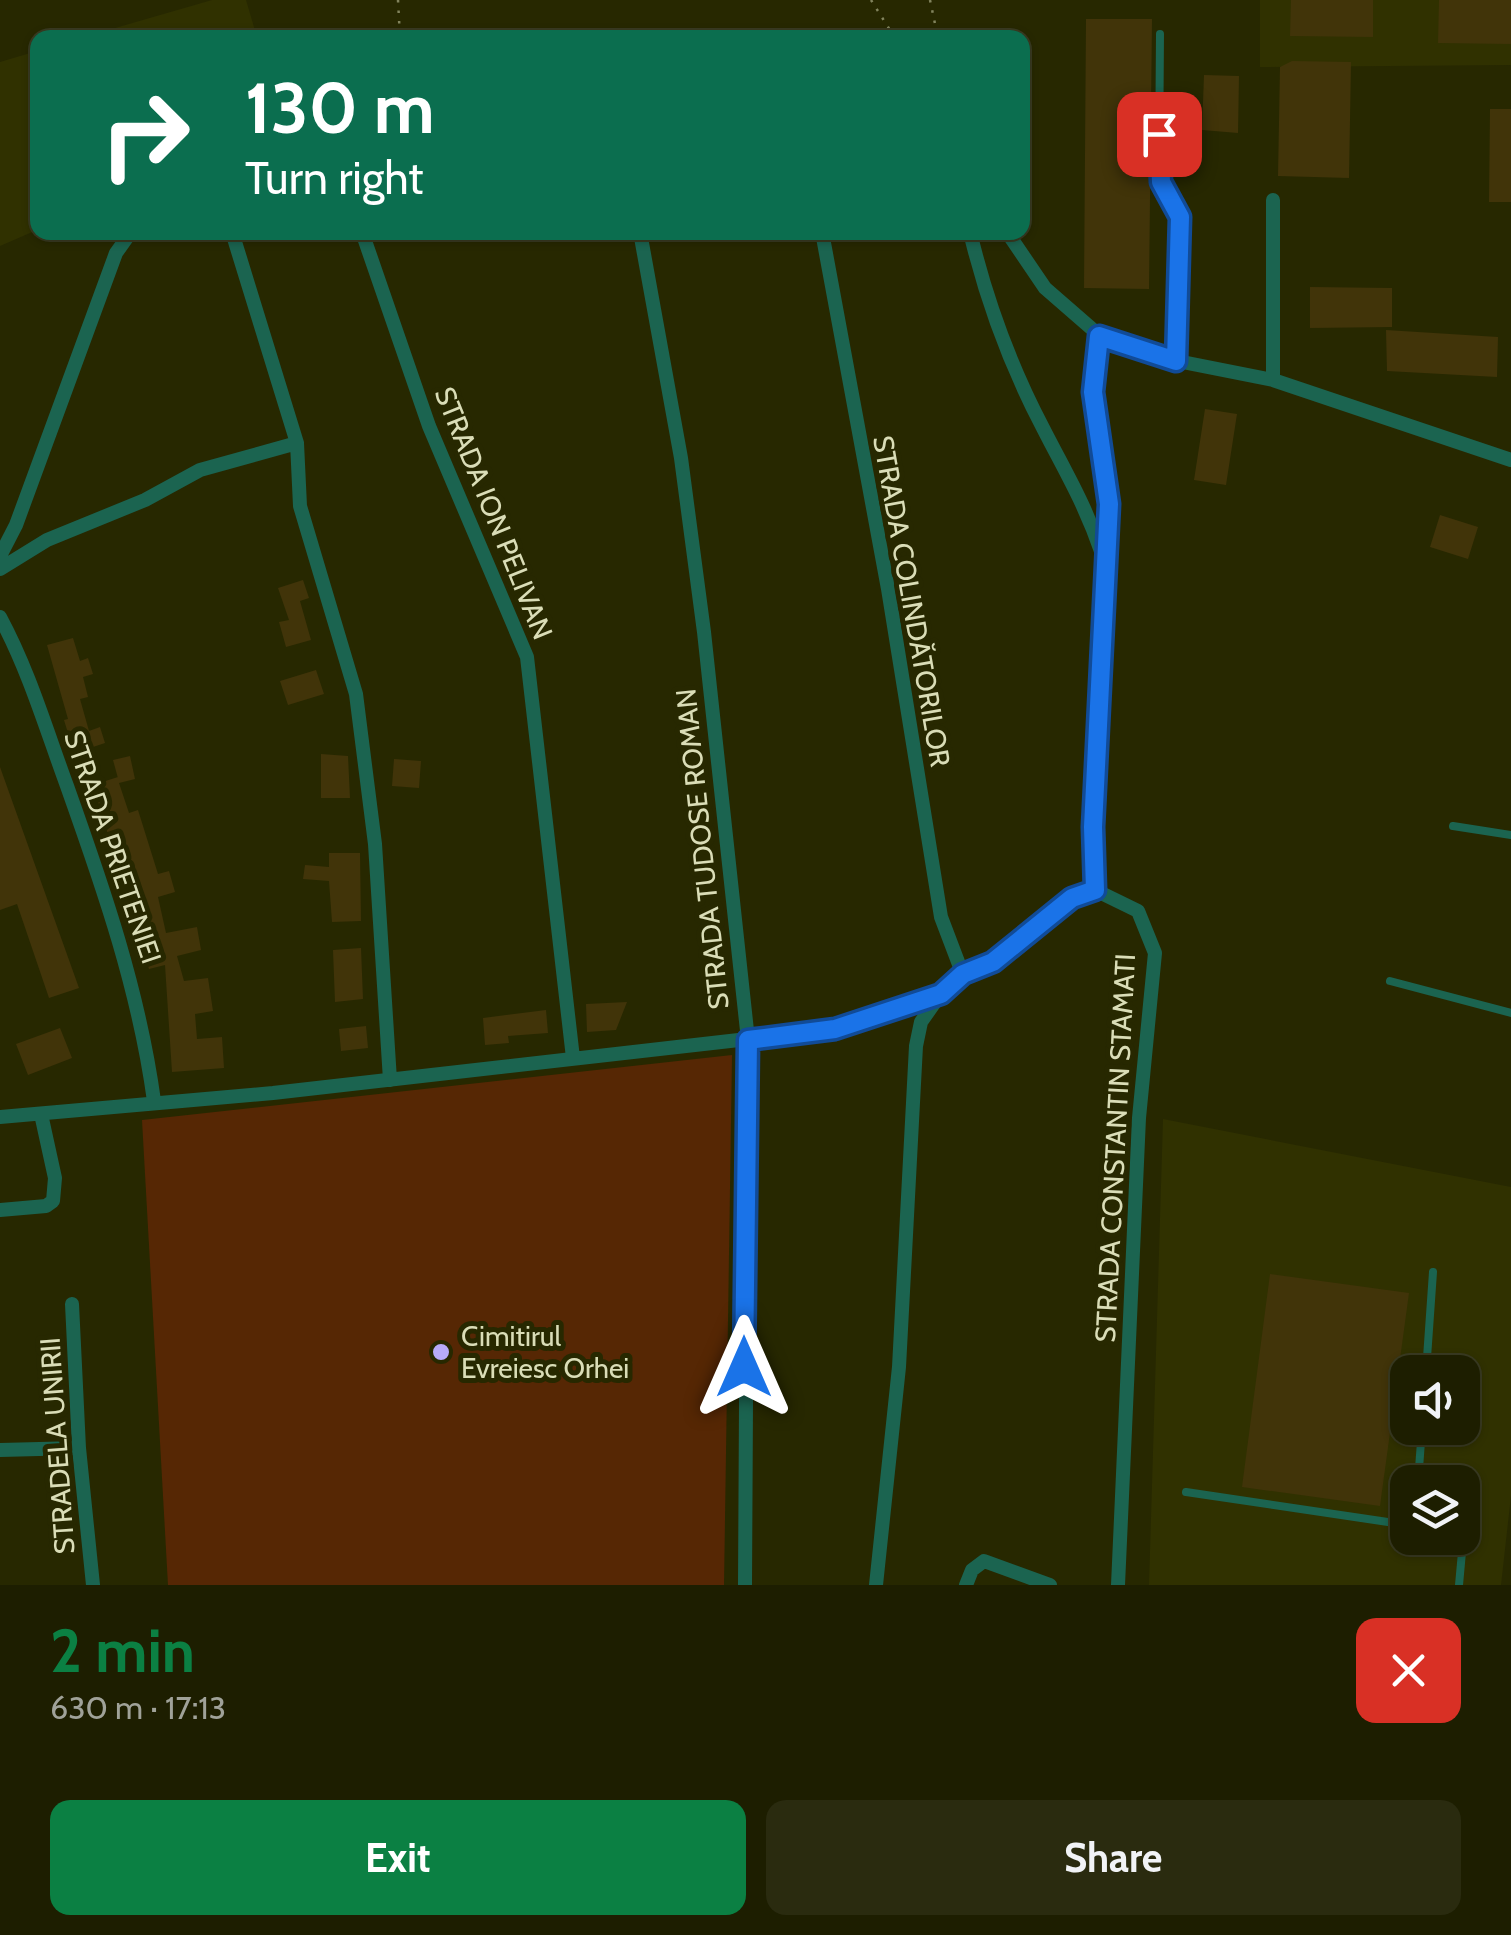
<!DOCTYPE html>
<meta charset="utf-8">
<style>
body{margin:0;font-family:Cabin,sans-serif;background:#2a2b0f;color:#f1f3f6;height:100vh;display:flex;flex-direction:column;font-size:38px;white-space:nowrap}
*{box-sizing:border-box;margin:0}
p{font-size:32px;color:#a0a299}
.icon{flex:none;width:55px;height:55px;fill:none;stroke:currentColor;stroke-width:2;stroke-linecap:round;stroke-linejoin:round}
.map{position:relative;height:1585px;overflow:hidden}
.sheet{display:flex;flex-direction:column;background:#1d1e00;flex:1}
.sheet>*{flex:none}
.top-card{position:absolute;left:30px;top:30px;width:1000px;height:210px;border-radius:20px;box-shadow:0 2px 8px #0004,0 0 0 2px #3b3c22;background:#0b6e4f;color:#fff;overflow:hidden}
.fabs{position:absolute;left:1390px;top:1355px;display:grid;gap:20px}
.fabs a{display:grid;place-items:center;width:90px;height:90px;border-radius:20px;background:#1d1e00;box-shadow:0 2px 8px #0004,0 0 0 2px #3b3c22;font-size:50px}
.pin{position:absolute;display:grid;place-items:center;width:85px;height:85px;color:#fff;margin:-42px;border-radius:20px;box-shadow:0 5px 15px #0006}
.me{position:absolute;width:110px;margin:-55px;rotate:0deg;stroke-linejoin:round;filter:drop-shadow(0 0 8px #0008)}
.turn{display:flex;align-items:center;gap:35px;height:210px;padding:0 50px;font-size:45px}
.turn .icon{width:130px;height:130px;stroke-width:2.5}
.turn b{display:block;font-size:70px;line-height:85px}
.round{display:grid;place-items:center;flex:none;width:105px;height:105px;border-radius:20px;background:#2a2b0f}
.summary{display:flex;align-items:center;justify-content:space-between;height:170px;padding:0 50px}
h1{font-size:60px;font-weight:700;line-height:75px;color:#0b8043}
.primary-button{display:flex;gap:20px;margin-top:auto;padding:20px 50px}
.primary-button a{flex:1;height:115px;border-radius:20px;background:#0b8043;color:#fff;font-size:40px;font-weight:700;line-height:115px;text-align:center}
.primary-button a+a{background:#2a2b0f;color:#f1f3f6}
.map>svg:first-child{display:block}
</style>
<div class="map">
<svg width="1511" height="1585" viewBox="0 0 1511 1585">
<rect width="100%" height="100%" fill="#272800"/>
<!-- built -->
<path fill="#303100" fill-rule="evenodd" d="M212,0H246L257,37H84Z
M1260,0H1511V65L1260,67Z
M37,51V230L0,246V62Z
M1163,1119L1511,1187V1496L1501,1585H1149ZM1408,1372H1462V1428H1408ZM1408,1482H1462V1538H1408Z"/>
<!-- green -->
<path fill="#562704" d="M732,1055L724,1585H168L142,1120Z"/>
<!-- building -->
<path fill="#413409" d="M1291,0H1373V37L1290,36Z
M1439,0H1511V44L1438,43Z
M1086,19H1152L1149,289L1084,288Z
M1292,61L1351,62L1349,178L1278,176L1280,67Z
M1204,75L1239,76L1238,133L1202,130Z
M1490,109H1511V202H1489Z
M1310,287L1392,288V327L1310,328Z
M1386,330L1498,337L1497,377L1387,371Z
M1205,409L1237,414L1226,485L1194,480Z
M1440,515L1478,527L1468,559L1430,547Z
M303,580L309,598L300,601L311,640L286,647L279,622L289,620L278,588Z
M73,638L80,661L88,658L93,674L83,677L88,697L80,699L89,731L100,727L105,743L81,751L75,731L68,733L64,720L68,719L47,645Z
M316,670L324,694L288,705L280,681Z
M321,754L348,756L350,798H321Z
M130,756L135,779L119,783L129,813L138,810L158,874L169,871L175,892L158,897L166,933L197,927L201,950L177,956L184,981L208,978L213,1011L195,1014L197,1039L222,1037L224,1068L172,1072L165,965L149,969L93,785L118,777L119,782L113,760Z
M394,759L421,761L419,788L392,786Z
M0,767L79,988L49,998L17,904L0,910Z
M329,853H360L361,921L332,922L329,881L303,879L305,865L329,867Z
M361,948L363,999L335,1002L333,950Z
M627,1002L616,1030L587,1032L586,1004Z
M546,1010L548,1033L508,1036L509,1043L485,1045L483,1018Z
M366,1026L368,1048L341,1051L339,1029Z
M60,1028L72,1058L28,1075L16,1044Z
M1270,1274L1409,1293L1380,1506L1242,1487Z"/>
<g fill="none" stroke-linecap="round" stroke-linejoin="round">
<!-- path -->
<path stroke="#82845d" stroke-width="2.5" stroke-dasharray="2.5 8" stroke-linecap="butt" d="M398,0L400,38
M871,0L895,38
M930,0L938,38"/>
<!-- service -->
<path stroke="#1b6450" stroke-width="8" d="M1160,34L1159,167L1161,182L1180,217L1176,361
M1453,826L1511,835
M1390,981L1511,1013
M1426,1372L1433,1272
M1418,1482L1422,1428
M1186,1492L1408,1525
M1452,1538L1462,1552L1459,1585"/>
<!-- minor -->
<path stroke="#1b6450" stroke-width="14" d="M1273,200V380
M232,232L297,443L300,506L356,694L375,844L390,1080
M362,232L429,426L527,657L573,1058
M640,232L681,458L704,632L748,1040L745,1585
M822,232L888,589L941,917L963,975
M970,232C986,299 1011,367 1043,428C1067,475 1085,504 1102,554
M1007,232L1045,288L1099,335L1147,355L1273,380L1511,460
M1099,335L1093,392L1109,504L1093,827L1095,890L1138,911L1155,953L1139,1118L1118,1585
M0,556L16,525L116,253L131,232
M0,569L47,540L145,500L200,470L297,443
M0,617C29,671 46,729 67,786C104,890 139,991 154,1101
M0,1117L273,1093L835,1029L941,994L963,975L993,962L1073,898L1095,890
M0,1210L46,1206L53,1201L55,1178L41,1114
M72,1304L79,1448L93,1585
M0,1450L79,1448
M876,1585L899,1367L916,1046L921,1022L940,995
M966,1585L972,1570L984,1561L1050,1585"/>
</g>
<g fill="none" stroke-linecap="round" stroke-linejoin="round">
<defs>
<path id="route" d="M744,1367L748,1040L835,1029L941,994L963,974L993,962L1072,898L1095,890L1093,827L1109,504L1093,392L1099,336L1176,361L1180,217L1161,182L1159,134"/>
</defs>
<!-- route casing -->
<use href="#route" stroke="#114b97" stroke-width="25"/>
<!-- route -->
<use href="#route" stroke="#1a73e8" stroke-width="18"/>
</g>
<!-- markers -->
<circle fill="#b7abf8" stroke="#272800" stroke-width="4" cx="441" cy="1352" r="10"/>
<g text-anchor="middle" stroke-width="10" stroke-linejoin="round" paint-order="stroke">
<!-- street labels -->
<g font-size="28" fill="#daddb7" stroke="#272800">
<text transform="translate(494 513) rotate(68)" y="10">STRADA ION PELIVAN</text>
<text transform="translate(912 601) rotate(80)" y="10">STRADA COLINDĂTORILOR</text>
<text transform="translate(113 847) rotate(71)" y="10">STRADA PRIETENIEI</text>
<text transform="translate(702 849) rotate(-96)" y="10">STRADA TUDOSE ROMAN</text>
<text transform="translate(1115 1148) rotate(-87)" y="10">STRADA CONSTANTIN STAMATI</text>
<text transform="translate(57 1446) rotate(-94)" y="10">STRADELA UNIRII</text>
</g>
<!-- poi labels -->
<g font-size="28" fill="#daddb7" stroke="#272800" text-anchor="start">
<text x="461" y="1346">Cimitirul<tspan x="461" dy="32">Evreiesc Orhei</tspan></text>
</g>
</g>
</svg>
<div class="fabs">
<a><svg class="icon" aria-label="sound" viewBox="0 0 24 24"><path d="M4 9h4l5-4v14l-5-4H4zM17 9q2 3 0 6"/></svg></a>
<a><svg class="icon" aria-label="layers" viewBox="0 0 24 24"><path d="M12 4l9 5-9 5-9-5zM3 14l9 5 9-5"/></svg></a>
</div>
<div class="pin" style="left:1159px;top:134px;background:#d93025"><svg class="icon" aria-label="arrive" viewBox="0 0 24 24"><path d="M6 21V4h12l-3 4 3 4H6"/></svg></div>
<svg class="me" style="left:744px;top:1367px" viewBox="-20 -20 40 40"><path d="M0-17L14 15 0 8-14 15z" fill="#1a73e8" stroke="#fff" stroke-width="4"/></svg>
<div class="top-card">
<div class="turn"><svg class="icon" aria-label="right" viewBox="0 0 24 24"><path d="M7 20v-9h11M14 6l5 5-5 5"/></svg><div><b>130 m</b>Turn right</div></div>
</div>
</div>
<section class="sheet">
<div class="summary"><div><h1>2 min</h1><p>630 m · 17:13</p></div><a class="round" style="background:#d93025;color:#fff"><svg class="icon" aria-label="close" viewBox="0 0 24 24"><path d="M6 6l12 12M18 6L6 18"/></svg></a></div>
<div class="primary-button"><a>Exit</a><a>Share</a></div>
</section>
